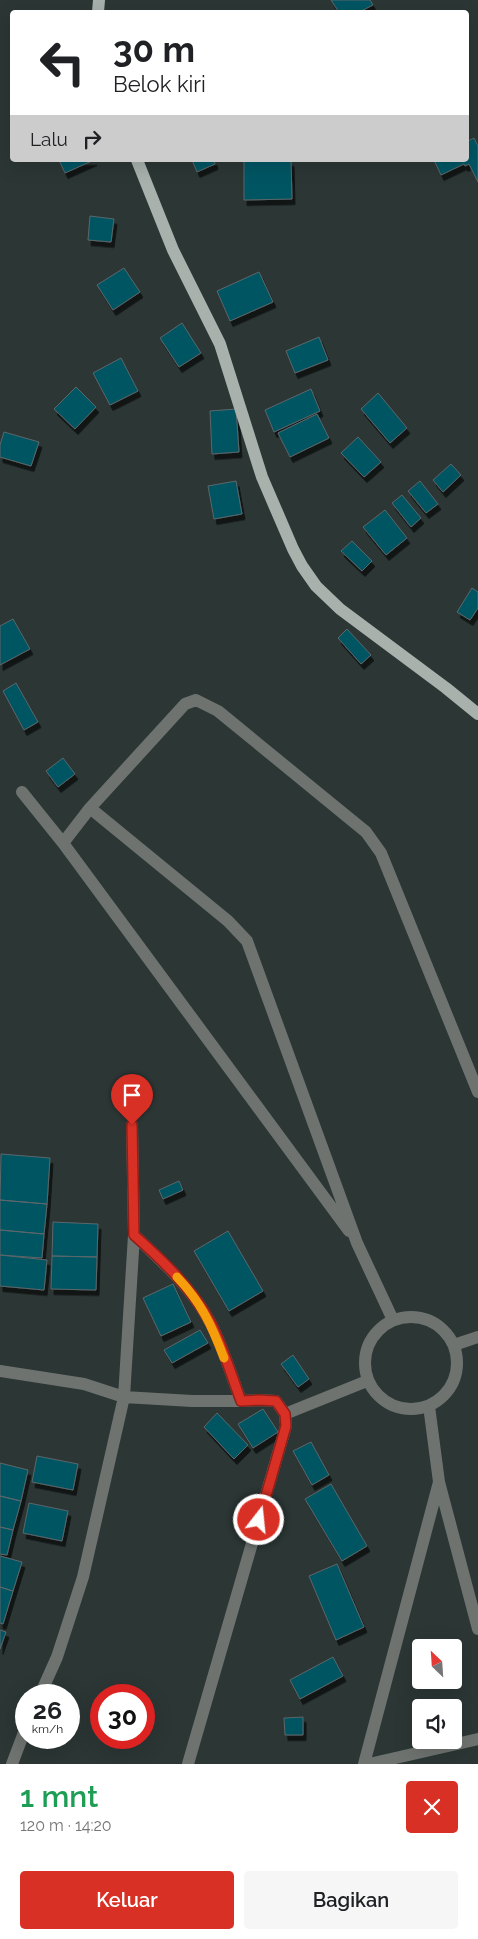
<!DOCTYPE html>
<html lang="id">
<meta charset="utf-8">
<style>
body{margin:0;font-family:Raleway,sans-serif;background:#f6f6f6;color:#202124;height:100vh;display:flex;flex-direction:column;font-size:19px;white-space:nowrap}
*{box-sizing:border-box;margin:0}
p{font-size:16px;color:#757577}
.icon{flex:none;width:28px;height:28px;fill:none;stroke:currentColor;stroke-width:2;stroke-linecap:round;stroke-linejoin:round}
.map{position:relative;height:1764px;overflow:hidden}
.sheet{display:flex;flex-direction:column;background:#fff;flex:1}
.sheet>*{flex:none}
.banner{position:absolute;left:10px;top:10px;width:459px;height:152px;border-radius:5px;box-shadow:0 5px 20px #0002;background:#fff;color:#202124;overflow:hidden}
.needle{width:32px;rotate:335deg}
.fabs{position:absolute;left:412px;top:1639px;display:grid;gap:10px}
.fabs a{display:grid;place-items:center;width:50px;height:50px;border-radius:5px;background:#fff;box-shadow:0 5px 20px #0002;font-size:25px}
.speed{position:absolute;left:15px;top:1684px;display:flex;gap:10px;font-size:25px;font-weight:700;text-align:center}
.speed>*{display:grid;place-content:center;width:65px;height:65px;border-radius:50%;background:#fff;box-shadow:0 5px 20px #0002;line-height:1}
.speed small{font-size:12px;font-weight:400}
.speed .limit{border:8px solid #d22;background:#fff;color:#111}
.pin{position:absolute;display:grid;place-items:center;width:42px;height:42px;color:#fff;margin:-51px -21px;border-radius:50% 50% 50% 0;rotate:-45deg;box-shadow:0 0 5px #0007}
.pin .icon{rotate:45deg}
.me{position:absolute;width:55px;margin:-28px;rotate:16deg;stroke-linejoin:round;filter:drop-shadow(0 0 4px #0008)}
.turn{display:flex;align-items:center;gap:18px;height:105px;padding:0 20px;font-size:22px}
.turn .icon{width:65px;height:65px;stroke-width:2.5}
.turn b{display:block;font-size:35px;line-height:42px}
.then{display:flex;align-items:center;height:48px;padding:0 20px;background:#0003;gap:10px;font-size:19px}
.round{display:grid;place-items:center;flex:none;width:52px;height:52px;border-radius:5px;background:#f6f6f6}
.headline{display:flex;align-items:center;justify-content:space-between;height:85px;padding:0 20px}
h1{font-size:30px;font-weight:600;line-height:38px;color:#1e9e55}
.button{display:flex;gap:10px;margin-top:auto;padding:10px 20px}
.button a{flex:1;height:58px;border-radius:5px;background:#d93025;color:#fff;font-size:20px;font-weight:600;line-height:58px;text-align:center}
.button a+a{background:#f6f6f6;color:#202124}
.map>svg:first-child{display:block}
</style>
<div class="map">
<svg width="478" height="1764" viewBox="0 0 478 1764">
<defs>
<filter id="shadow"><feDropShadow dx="3" dy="5.5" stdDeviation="0" flood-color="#0009"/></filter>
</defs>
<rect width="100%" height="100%" fill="#2b3635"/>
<!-- building -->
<path fill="#005564" stroke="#5c676a" filter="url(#shadow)" d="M331,0H370L373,5L359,12H339Z
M474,138L478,146V182L469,164L465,166L464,164L441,175L434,160H466V142Z
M59,160H94L65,173Z
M192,160H214L215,164L197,172Z
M244,161H291L292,199L244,200Z
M90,216L114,219L111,242L88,240Z
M124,268L140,292L113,310L97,285Z
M259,272L273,302L230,321L217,291Z
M182,323L201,353L179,367L160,338Z
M319,337L328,360L295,373L286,351Z
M121,358L138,391L110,405L93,373Z
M76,387L96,407L75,429L54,409Z
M311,389L320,411L274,432L265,410Z
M378,393L407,428L390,443L361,409Z
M236,409L239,452L212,454L210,411Z
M317,414L329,438L290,457L278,433Z
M4,432L39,442L31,466L0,457V445Z
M358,437L381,462L364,477L341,453Z
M451,464L461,475L443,492L433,480Z
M236,481L242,514L214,519L208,486Z
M420,481L438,504L426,513L408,491Z
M402,495L421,518L411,527L392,503Z
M385,510L407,538L386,555L363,527Z
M352,541L372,561L362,571L341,551Z
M472,588L478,592V608L470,620L457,612Z
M13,619L30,649L0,665V626Z
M347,629L371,655L361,664L338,638Z
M16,683L38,722L24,730L3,691Z
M63,758L75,774L58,787L46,771Z
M1,1154L50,1158L47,1204L0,1200Z
M179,1181L183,1190L163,1199L159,1190Z
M0,1200L47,1204L44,1234L0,1230Z
M53,1222L98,1224L97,1257L52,1256Z
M0,1230L44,1234L42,1258L0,1255Z
M228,1231L263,1291L229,1311L194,1251Z
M0,1255L47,1260L44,1290L0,1286Z
M52,1256L97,1257L96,1290L51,1289Z
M173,1284L191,1322L161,1336L143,1298Z
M200,1330L208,1343L172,1363L164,1350Z
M293,1355L309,1379L298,1387L281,1364Z
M263,1409L278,1432L253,1448L238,1424Z
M217,1413L248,1445L234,1459L204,1427Z
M311,1442L329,1475L312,1485L293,1451Z
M37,1456L78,1464L73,1490L32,1482Z
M0,1463L28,1470L21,1501L0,1496Z
M331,1484L367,1546L342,1561L305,1499Z
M0,1496L21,1501L13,1530L0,1527Z
M29,1503L68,1511L62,1541L23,1533Z
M0,1527L13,1530L7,1555L0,1554Z
M0,1556L22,1562L13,1591L0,1587Z
M337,1564L364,1627L336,1640L309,1576Z
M0,1587L13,1591L3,1624L0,1623Z
M0,1630L6,1632L0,1649Z
M333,1657L343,1676L300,1699L290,1680Z
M303,1717V1735H285L284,1718Z"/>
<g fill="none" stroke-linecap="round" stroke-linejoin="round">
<!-- minor -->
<path stroke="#6e7370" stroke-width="12" d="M22,792L63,843L349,1231
M90,808L228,921L247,941L357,1243L393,1320
M63,843L90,808L185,704L196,700L218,711L366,832L381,853L478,1092
M132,1125L134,1235
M365 1363a46 46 0 1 1 92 0a46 46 0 1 1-92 0Z
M454,1345L478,1337
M0,1371L84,1384L124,1397L192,1401H241L259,1400L276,1401L285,1414L286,1426L188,1764
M429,1406L439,1482L478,1629
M285,1414L367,1381
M40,1695L57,1657L83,1577L124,1397L134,1235C162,1261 192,1288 210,1322C222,1344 232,1377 241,1401
M12,1764L26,1727
M364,1764L439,1482
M369,1764L478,1739"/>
<!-- major -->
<path stroke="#a8b1ac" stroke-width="12" d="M98,12L99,0
M137,160L173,250L220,344L262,477L293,549L302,566L316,586L340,609L446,688L478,714"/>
</g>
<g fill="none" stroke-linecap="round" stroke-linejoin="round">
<defs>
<path id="route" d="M132,1125L134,1235C162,1260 192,1288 210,1322C222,1344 232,1377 241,1401L259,1400L276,1401L285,1414L286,1426L259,1520"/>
</defs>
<!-- route casing -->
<use href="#route" stroke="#8d1f18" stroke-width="12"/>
<!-- route -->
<use href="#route" stroke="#d93025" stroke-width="9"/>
<!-- slow -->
<path stroke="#f59e0b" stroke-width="9" d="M177,1277C201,1302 212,1326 224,1358"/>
</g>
</svg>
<div class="fabs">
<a><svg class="needle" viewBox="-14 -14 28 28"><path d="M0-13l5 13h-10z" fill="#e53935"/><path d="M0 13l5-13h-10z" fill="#757577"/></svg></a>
<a><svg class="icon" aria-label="sound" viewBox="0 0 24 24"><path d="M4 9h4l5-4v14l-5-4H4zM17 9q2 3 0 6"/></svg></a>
</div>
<div class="speed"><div>26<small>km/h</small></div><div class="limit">30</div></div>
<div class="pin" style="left:132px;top:1125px;background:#d93025"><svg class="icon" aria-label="arrive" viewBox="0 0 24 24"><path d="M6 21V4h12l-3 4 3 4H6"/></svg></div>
<svg class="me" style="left:259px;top:1520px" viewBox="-20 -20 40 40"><circle r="17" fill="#d93025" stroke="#fff" stroke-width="3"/><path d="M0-11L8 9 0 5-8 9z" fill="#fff"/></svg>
<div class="banner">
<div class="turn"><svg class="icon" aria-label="left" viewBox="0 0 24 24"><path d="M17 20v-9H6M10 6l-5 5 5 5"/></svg><div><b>30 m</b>Belok kiri</div></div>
<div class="then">Lalu<svg class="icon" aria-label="right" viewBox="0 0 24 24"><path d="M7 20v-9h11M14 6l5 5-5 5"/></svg></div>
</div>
</div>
<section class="sheet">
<div class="headline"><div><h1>1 mnt</h1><p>120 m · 14:20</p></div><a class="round" style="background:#d93025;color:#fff"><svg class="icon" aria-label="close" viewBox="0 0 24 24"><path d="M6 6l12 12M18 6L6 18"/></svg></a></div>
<div class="button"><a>Keluar</a><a>Bagikan</a></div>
</section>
